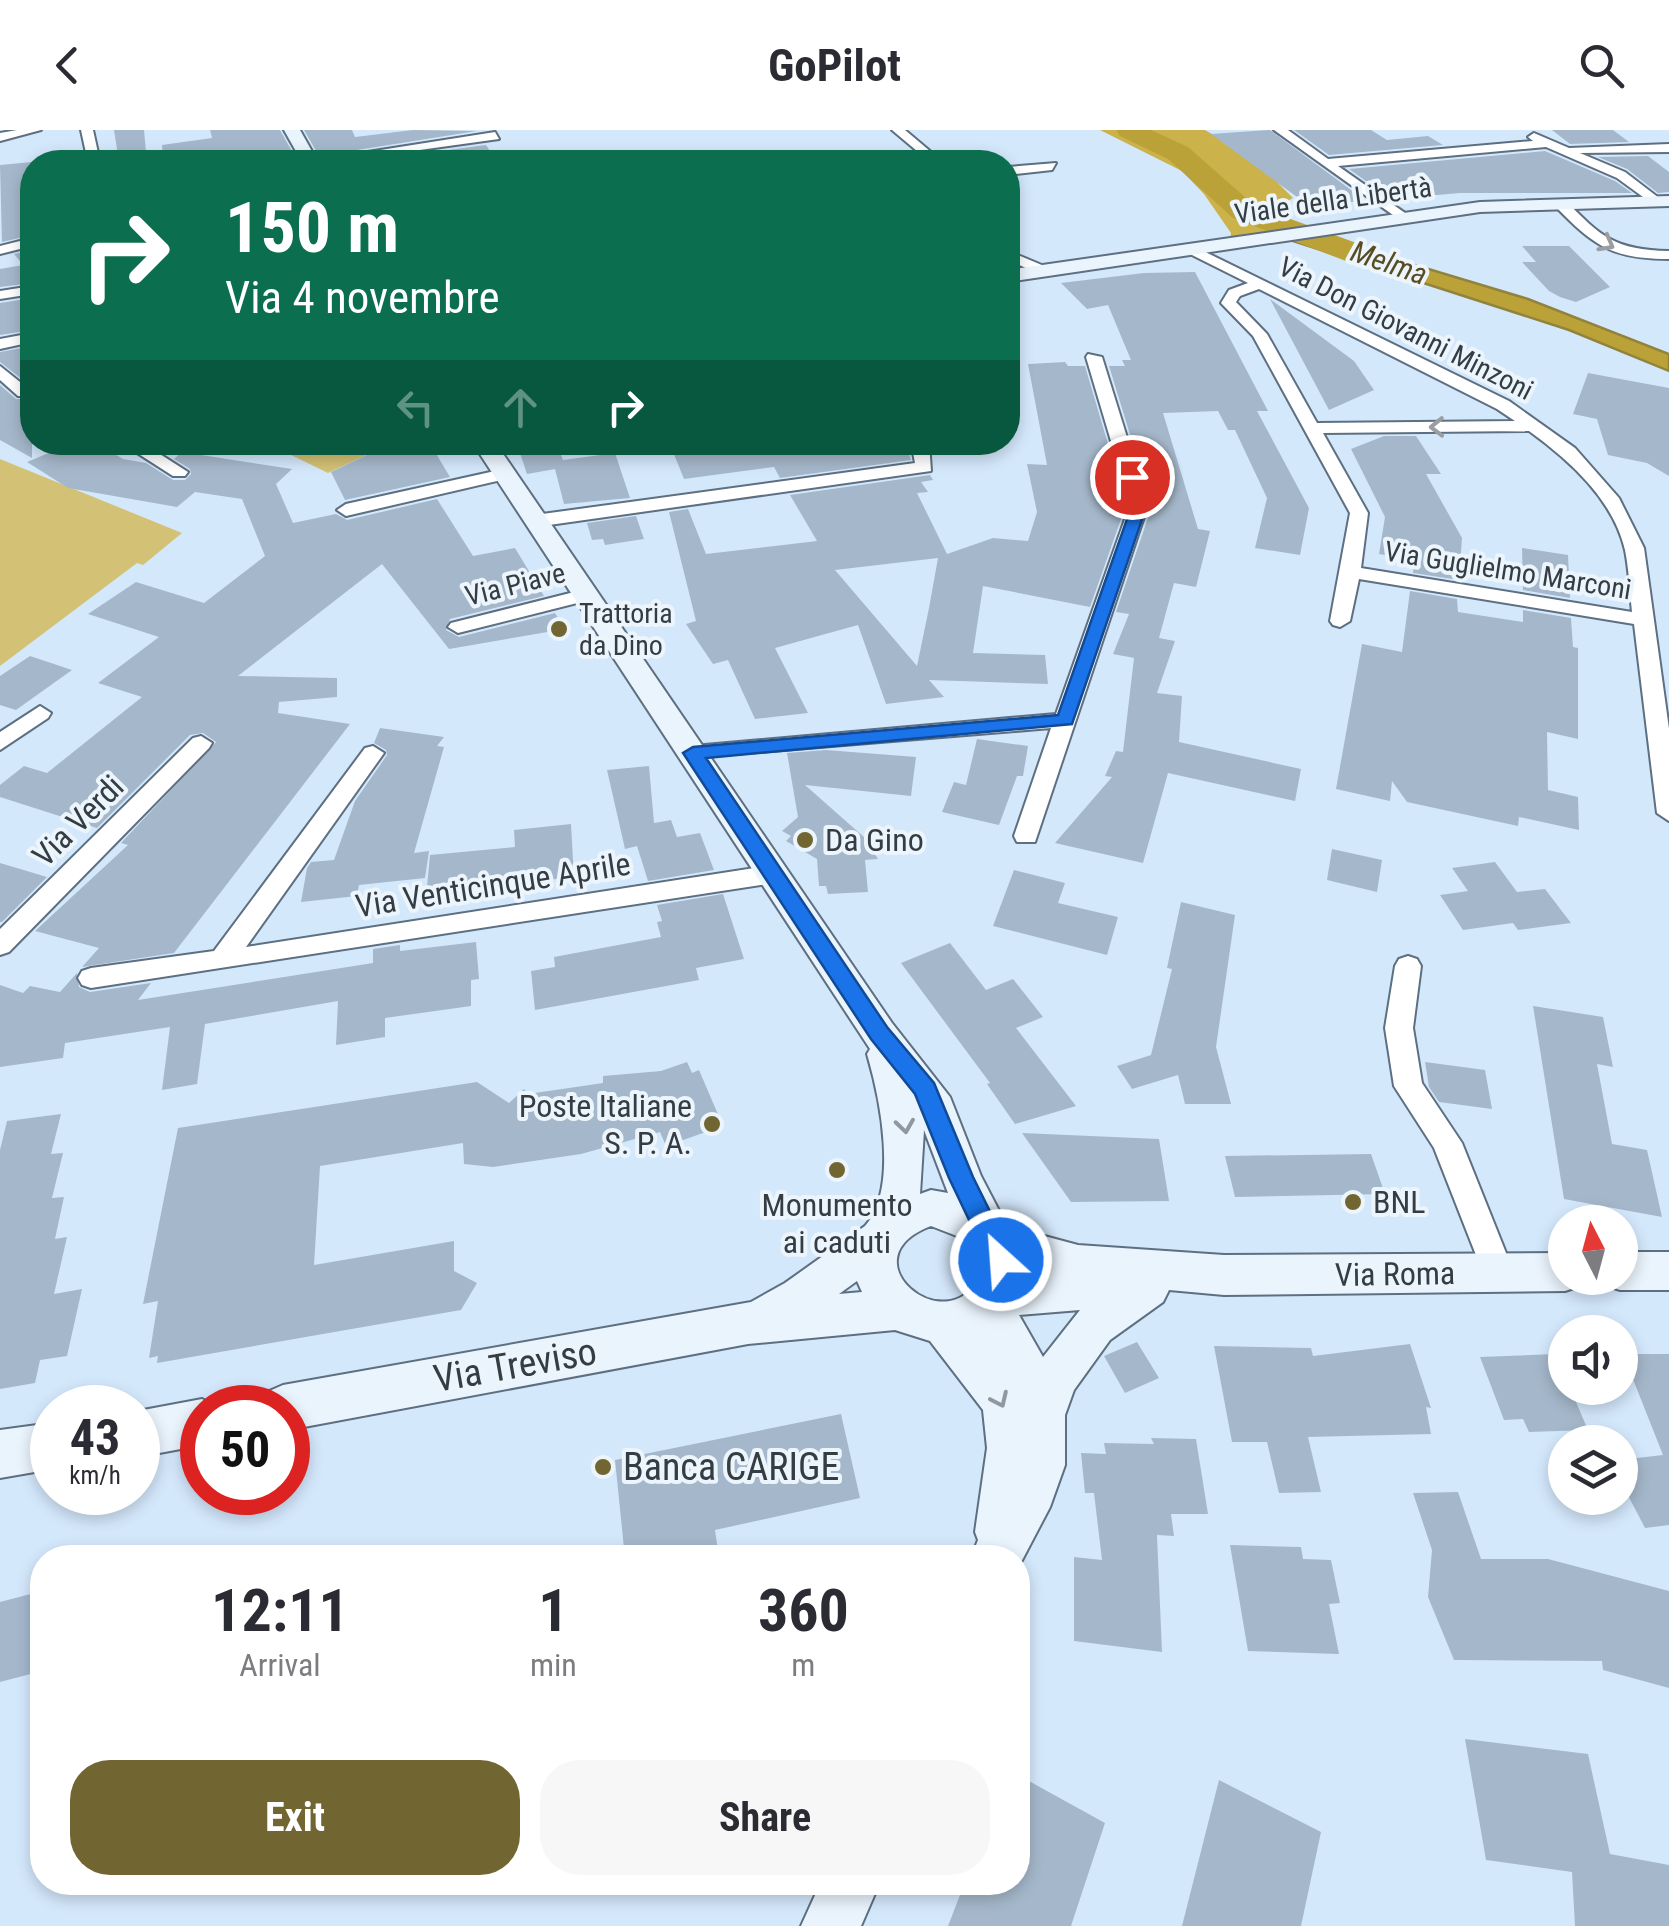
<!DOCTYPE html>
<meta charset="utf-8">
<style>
body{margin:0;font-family:"Roboto Condensed",sans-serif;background:#f7f7f7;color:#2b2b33;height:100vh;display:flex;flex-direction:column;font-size:38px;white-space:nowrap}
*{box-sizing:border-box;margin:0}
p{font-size:32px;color:#7c7c81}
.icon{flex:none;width:55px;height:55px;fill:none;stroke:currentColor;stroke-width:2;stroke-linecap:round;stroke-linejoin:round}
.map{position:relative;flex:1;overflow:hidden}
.drawer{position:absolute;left:30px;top:1415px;width:1000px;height:350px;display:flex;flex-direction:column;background:#fff;border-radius:40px;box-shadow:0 5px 15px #0003}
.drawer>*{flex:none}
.hud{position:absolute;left:20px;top:20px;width:1000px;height:305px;border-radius:40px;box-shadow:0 5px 15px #0003;background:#0b6e4f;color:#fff;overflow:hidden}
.needle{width:65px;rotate:354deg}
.controls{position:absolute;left:1548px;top:1075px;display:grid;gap:20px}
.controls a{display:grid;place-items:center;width:90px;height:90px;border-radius:50%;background:#fff;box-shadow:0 5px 15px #0003;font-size:50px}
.speed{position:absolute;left:30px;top:1255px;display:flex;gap:20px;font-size:50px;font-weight:700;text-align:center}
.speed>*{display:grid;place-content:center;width:130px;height:130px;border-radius:50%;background:#fff;box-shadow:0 5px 15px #0003;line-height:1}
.speed small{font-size:25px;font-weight:400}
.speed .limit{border:15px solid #d22;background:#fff;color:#111}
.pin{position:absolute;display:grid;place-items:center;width:85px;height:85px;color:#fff;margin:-42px;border:5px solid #fff;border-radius:50%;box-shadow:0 2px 10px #0007}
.me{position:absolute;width:110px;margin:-55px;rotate:334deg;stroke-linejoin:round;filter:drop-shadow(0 0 8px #0008)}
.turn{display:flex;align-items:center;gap:35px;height:210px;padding:0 40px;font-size:45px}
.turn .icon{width:130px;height:130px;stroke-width:2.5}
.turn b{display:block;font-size:70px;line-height:85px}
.lanes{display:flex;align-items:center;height:95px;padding:0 40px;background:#0003;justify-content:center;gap:50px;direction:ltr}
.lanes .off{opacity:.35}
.eta{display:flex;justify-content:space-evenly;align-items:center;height:170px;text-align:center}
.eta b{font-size:60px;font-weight:700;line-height:70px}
.action{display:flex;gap:20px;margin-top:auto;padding:20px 40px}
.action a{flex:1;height:115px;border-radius:40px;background:#716532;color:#fff;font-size:40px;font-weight:700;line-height:115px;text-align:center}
.action a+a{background:#f7f7f7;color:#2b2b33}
header{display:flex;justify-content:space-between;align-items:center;height:130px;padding:0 40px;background:#fff;font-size:45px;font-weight:700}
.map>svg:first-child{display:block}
</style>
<header><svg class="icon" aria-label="back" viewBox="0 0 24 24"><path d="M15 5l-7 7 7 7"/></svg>GoPilot<svg class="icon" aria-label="search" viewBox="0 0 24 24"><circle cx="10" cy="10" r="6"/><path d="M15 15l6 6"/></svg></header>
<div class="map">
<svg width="1669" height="1796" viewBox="0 0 1669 1796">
<rect width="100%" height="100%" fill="#d4e8fc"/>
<!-- green -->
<path fill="#d3c175" d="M301,312H392V313L328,343L283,321Z
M0,329L182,403L143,435L137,433L0,536Z"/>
<!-- forest -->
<path fill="#cbb24b" d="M1100,0H1205L1251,26L1293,68L1270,81L1300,97L1230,108L1231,103L1204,64L1182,41Z"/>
<!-- water -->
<path fill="#baa238" stroke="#92833c" stroke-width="2.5" d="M1319,106L1528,169L1669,224V241L1569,200L1290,110Z"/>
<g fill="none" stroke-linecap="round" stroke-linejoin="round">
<!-- river -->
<path fill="#baa238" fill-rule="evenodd" d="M1116,0H1151L1188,17L1255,76L1381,122L1386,129L1381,136H1359L1233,88L1168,29L1120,6Z"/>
</g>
<!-- building -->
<path fill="#a5b8cb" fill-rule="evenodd" d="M114,0H144L147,32H119Z
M210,0H280L298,32H163L162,15L212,8Z
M304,0H352L355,7L413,0L477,1L319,26Z
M1268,0H1270L1366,71L1308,75L1211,4Z
M1294,0H1371L1387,10L1428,6L1443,15L1329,25Z
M1552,0H1613L1629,12L1570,14Z
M486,15L494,27L453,32H357Z
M1545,21L1615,51L1632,63H1460L1391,69L1349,39Z
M1648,26L1669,42V62L1658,63L1627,39L1598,27Z
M32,32V105L2,112L0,35Z
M1522,116H1569L1610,157L1576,172L1560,167L1549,161L1522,132H1536Z
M32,120V153L0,157V139L23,135L14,124Z
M1195,142L1268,281H1257L1309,378L1300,425L1255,418L1267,368L1235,300H1228L1218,281L1163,283L1198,399L1210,401L1196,457L1174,453L1159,508L1175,511L1157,563L1182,566L1179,612L1301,639L1295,671L1168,643L1143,733L1055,713L1112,647L1105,646L1116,621L1123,622L1134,528L1113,524L1129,484L1116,482L1152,376L1109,236H1125L1122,230H1131L1108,175L1087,179L1061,153L1144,143Z
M32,168V200L0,205V173Z
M1270,169L1354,231L1374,260L1329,280Z
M32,216V257L0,232V222Z
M1065,232L1068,236H1085L1126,375L1090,477L983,456L973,523L1045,525L1048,554L929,550L944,567L886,574L858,495L775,518L808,583L755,589L728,530L713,534L686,494L696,491L669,382L688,379L706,424L817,411L790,365L930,345L933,350L921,352L928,362L917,363L947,424L993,408L1028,411L1037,382L1027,334L1047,335L1028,234ZM938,428L929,478L917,536L835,440Z
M1588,243L1669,258V346L1647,333L1608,325L1597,289L1573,284Z
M0,255L16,269H32V328L0,310Z
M1384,306H1416L1441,344H1426L1462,408L1459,450L1413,443L1414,430L1379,424L1385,387L1351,319Z
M75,312H94L123,329L146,333L173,350H185L191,344L190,339L174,329L182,322L292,339L276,354L293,393L336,384L347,390L437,369L473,426L515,418L544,466L450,489L446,500L459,507L555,483L565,499L449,519L382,434L238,546L337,548V567L279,572L278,583L350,594L174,823L82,837L99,818L35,801L128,715L121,713L216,612L203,603L190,605L97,698L0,667V655L24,636L47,643L142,567L98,553L159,507L88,484L136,452L204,473L265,426L242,369L195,362L177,377L68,358L27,332Z
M408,312H429L450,347L345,370L331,342L386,316Z
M556,312L563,330L615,323L630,368L564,374L555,339L527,344L518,317Z
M669,312H888L896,325L909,324L911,330L780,348L774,337L684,349Z
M636,386L644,409L605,415L603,409L592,410L587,393Z
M1522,418L1568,425L1570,468L1523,460Z
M1410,461L1457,469L1458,482L1523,492V480L1571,488L1573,517L1578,518V609L1547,602L1548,660L1578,667L1579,700L1519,687L1518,696L1407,672L1392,651L1390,671L1336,659L1362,514L1402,522Z
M30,526L72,540L16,580L0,575V546Z
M380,598L444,607L437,616L444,617L414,723L429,721L425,748L359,755L357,766L301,772L307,738L311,732L334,730L355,671L387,625L386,620L374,613Z
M977,609L1028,616L1023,646H1017L999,695L942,682L954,652L966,655Z
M826,620L916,627L911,666L805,655L865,708L878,729L865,730L868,762L828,764L826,756H819L817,729L786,711L791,706L782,701L798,687L787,623Z
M649,636L654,693L671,690L677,707L700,703L714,740L648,751L637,716L625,719L607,640Z
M571,694L574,748L427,757L430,725L515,717L514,700Z
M1332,719L1382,730L1377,762L1327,750Z
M1495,732L1517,762L1545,759L1571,793L1518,800L1513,793L1463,800L1440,765L1468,761L1452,738Z
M0,733L47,747L2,792H0Z
M1014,740L1065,753L1058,773L1118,787L1107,825L993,796Z
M723,764L744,829L696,838L699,850L535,880L531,841L555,837L554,827L661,807L657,792L662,791L657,775Z
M1181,772L1235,785L1216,917L1231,974H1185L1178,945L1132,959L1117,936L1151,925L1172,839L1167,838Z
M476,812L479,849L471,850V876L385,888V907L336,915L338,871L205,894L197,954L162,960L170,897L65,913L63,928L0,937V855L23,863L30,856L60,862L77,843L79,857L90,862L151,853L138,870L373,833V819L400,815V821Z
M950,813L986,860L1013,849L1043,887L1016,898L1076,976L1015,994L987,954L990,953L901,833Z
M1533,876L1603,887L1613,937L1597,934L1612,1014L1647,1020L1662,1087L1564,1069Z
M687,932L692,943L699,940L723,996L666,1016L660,1002L581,1024L493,1037L464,1034L463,1013L320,1036L314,1135L454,1111V1141L477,1153L461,1180L157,1233L158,1226L149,1228L158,1171L143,1174L178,998L477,952L509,973L524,959L528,964L603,953V946L661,941Z
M1425,932L1485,940L1492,979L1439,972L1429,957Z
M61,984L51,1024L63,1023L52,1068L64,1067L55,1109L67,1107L54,1164L82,1159L67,1226L40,1230L35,1253L0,1259V1020L7,991Z
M1022,1003L1159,1009L1169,1071L1071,1072Z
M1371,1024L1385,1064L1235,1067L1225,1026Z
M1137,1212L1159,1248L1125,1263L1104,1226Z
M1410,1214L1431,1278L1426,1277L1431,1304L1308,1307L1321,1362L1279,1363L1267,1312H1232L1214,1216L1311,1218L1313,1226Z
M1556,1224L1565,1246V1258H1570L1588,1300L1529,1302L1523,1289L1504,1290L1480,1227Z
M1623,1224H1669V1395L1645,1398L1620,1350V1330L1663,1325Z
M841,1284L860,1368L715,1400L719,1428H625L615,1330Z
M1151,1308L1196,1309L1208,1384H1171L1174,1406L1157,1405L1162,1522L1074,1511V1427L1102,1430L1094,1363H1085L1081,1323L1106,1324L1104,1313L1154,1314Z
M1458,1362L1481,1429H1548L1669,1461V1558L1603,1540L1602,1531L1454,1530L1428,1467L1432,1420L1413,1363Z
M1230,1415L1301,1417L1303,1429L1331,1430L1340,1473L1329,1474L1339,1524L1248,1521Z
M42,1461V1541L0,1552V1472Z
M1465,1609L1588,1624L1610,1724L1669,1735V1796H1575L1572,1742L1486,1730Z
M1018,1645L1105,1693L1071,1796H948L965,1752H1018Z
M1219,1650L1321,1702L1301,1796H1182Z"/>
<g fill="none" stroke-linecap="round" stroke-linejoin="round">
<defs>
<path id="street" d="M17,0H41L0,11V3Z
M81,0H93L100,32H88Z
M892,0H905L943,32H930Z
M1274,0H1288L1328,29L1533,11L1528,7L1534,3L1569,18L1669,14V22L1580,23L1625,42L1659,68V74L1654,75L1617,48L1546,17L1338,36L1405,83V89L1400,90Z
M495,2L499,9L333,32H304Z
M1056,33L1052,40L1008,45V37Z
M1555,70H1565C1601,107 1615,120 1669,121V129C1612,129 1594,116 1555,76Z
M32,108V116L0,124V116Z
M1191,115L1509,271L1575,318L1619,368L1644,418L1669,599V691L1657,683L1634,494L1359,449L1350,491L1340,497L1333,495L1330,491L1350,383L1253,206L1221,173L1229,160L1248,153L1186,122L1184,119ZM1259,159L1497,279L1515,291L1317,293L1267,204L1236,172L1240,166ZM1529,301C1569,330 1613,369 1625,420C1629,440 1630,462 1632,482L1361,438L1368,383L1323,303Z
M1008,121L1049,138L1051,141L1039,144L1008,130Z
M32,156V164L0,169V161Z
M32,203V212L0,219V209Z
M1088,224L1102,227L1148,375L1035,712H1017L1014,706L1051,598L685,628L682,623L693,616L1056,584L1130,375L1086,227Z
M0,236L30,260V266H18L0,250Z
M120,312H141L188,342L185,346H173Z
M911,312H929L931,341L535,397L526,391L535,385L915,333Z
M504,339L513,344L510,348L346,386L337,380L346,374Z
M586,459L596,465L593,469L458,503L448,497L451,493Z
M40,576L51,583L48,588L0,620V602Z
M201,606L212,613L209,618L9,822L0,825V799L193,608Z
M373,616L384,623L246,817L773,735L785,744L773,753L91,858L82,855L78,848L82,841L91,838L214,821L365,618Z
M1408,826L1417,829L1421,836L1413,898L1422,953L1462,1013L1514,1143L1509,1153L1498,1157L1487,1153L1434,1018L1394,956L1385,898L1395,836L1399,829Z"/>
<path id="secondary" d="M284,0H300L318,32H302Z
M1669,66V76L1480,82L1008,152V140L1480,72Z
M472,312H495L892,893L950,967L981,1046L1007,1096L1078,1115L1224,1125L1565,1123V1148H1584L1580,1156L1565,1161L1224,1165L1169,1160L1163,1172L1110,1210L1074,1260L1065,1285V1335L1050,1377L1018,1438V1428H971L978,1410L975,1402L987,1318L983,1280L930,1211L895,1200L748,1214L288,1300V1278H260L267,1262L283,1255L751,1172L785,1153L865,1096C899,1058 880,968 867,924L870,919ZM924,1000L948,1063L931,1060L920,1064ZM931,1096L962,1108L978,1124V1148C947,1212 844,1129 931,1096ZM1022,1138L1040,1143L1022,1145ZM857,1151L862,1162L839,1164ZM1080,1180L1043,1227L1019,1185Z
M1620,1122H1669V1160H1620L1605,1155L1601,1148H1620Z
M202,1269L219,1278H202V1315L138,1327V1281Z
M52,1293V1339L0,1348V1300Z
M821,1752H880L861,1796H801Z"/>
</defs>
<!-- street casing -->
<use href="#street" stroke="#5d6f80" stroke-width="4"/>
<!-- secondary casing -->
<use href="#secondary" stroke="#5d6f80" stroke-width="4"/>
<!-- street -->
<use href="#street" fill="#fff" fill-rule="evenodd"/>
<!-- secondary -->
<use href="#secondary" fill="#eaf4fd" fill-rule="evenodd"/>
</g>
<!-- one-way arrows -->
<defs><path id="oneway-chevron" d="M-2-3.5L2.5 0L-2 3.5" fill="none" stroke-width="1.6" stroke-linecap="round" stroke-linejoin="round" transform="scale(2.5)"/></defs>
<g stroke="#9a9ea2">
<use href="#oneway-chevron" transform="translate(1607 114) rotate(29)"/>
<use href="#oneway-chevron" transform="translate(1437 297) rotate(179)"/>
</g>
<g stroke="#8f98a0">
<use href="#oneway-chevron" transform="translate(905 996) rotate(82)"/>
<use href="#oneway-chevron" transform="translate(1000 1270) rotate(65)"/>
</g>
<!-- route -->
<path fill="#1a73e8" stroke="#114b97" stroke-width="2.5" d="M1132,343L1139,347L1147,375L1072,594L706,628L887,897L934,953L973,1047L1014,1130L1010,1138L1001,1142L992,1138L949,1048L915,964L871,909L683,623L693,617L1058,585L1132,375L1125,347Z"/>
<!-- markers -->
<g fill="#716532" stroke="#ecf4fc" stroke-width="4">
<circle cx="559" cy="499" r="10"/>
<circle cx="805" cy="710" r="10"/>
<circle cx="712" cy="994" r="10"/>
<circle cx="837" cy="1040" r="10"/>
<circle cx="1353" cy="1072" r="10"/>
<circle cx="603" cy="1337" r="10"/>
</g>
<g text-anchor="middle" stroke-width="8" stroke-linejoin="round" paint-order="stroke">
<!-- far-street labels -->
<g font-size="28" fill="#343c44" stroke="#ecf4fc">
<text transform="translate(1333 70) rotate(-8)" y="10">Viale della Libertà</text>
<text transform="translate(1406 198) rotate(27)" y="10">Via Don Giovanni Minzoni</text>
<text transform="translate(1508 440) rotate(9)" y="10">Via Guglielmo Marconi</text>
<text transform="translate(515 454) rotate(-14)" y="10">Via Piave</text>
</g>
<!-- far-poi labels -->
<g font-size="28" fill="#343c44" stroke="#ecf4fc" text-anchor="start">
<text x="579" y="493">Trattoria<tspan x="579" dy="32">da Dino</tspan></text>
</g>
<!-- far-water labels -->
<g font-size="30" font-style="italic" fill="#574c22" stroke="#ecf4fc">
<text transform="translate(1389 133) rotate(19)" y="10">Melma</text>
</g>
<!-- street labels -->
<g font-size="32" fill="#343c44" stroke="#ecf4fc">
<text transform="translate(78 691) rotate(-45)" y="11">Via Verdi</text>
<text transform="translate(493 755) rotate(-9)" y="11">Via Venticinque Aprile</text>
<text transform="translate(1395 1144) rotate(-1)" y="11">Via Roma</text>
</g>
<!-- poi labels -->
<g font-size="32" fill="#343c44" stroke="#ecf4fc" text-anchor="start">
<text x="825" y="721">Da Gino</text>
<text x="692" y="987" text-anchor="end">Poste Italiane<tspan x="692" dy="37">S. P. A.</tspan></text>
<text x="1373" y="1083">BNL</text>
<text x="837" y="1086" text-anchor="middle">Monumento<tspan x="837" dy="37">ai caduti</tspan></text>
</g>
<!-- near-street labels -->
<g font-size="38" fill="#343c44" stroke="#ecf4fc">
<text transform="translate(515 1235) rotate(-10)" y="13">Via Treviso</text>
</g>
<!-- near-poi labels -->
<g font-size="38" fill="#343c44" stroke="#ecf4fc" text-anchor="start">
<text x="623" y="1350">Banca CARIGE</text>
</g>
</g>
</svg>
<div class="controls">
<a><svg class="needle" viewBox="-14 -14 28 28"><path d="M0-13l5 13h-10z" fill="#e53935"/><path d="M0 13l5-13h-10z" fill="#7c7c81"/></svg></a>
<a><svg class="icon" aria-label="sound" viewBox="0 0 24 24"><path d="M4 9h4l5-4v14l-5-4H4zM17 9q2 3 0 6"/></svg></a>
<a><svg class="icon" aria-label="layers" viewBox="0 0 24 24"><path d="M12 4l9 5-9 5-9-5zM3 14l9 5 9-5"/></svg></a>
</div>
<div class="speed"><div>43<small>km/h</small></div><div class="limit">50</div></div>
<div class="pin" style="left:1132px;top:347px;background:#d93025"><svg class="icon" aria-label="arrive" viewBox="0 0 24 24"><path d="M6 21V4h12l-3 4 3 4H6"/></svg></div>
<svg class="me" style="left:1001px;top:1130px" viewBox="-20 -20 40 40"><circle r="17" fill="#1a73e8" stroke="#fff" stroke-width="3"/><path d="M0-11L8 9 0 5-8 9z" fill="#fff"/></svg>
<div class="hud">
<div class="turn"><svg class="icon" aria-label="right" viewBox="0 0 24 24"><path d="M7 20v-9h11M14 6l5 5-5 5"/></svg><div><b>150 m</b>Via 4 novembre</div></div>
<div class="lanes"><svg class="icon off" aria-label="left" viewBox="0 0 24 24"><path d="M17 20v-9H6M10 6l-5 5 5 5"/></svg><svg class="icon off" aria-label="ahead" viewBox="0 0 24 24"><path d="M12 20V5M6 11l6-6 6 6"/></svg><svg class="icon" aria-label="right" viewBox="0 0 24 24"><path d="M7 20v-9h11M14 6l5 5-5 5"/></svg></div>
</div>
<section class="drawer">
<div class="eta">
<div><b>12:11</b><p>Arrival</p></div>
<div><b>1</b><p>min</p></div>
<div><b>360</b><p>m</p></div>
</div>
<div class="action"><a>Exit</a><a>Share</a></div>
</section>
</div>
